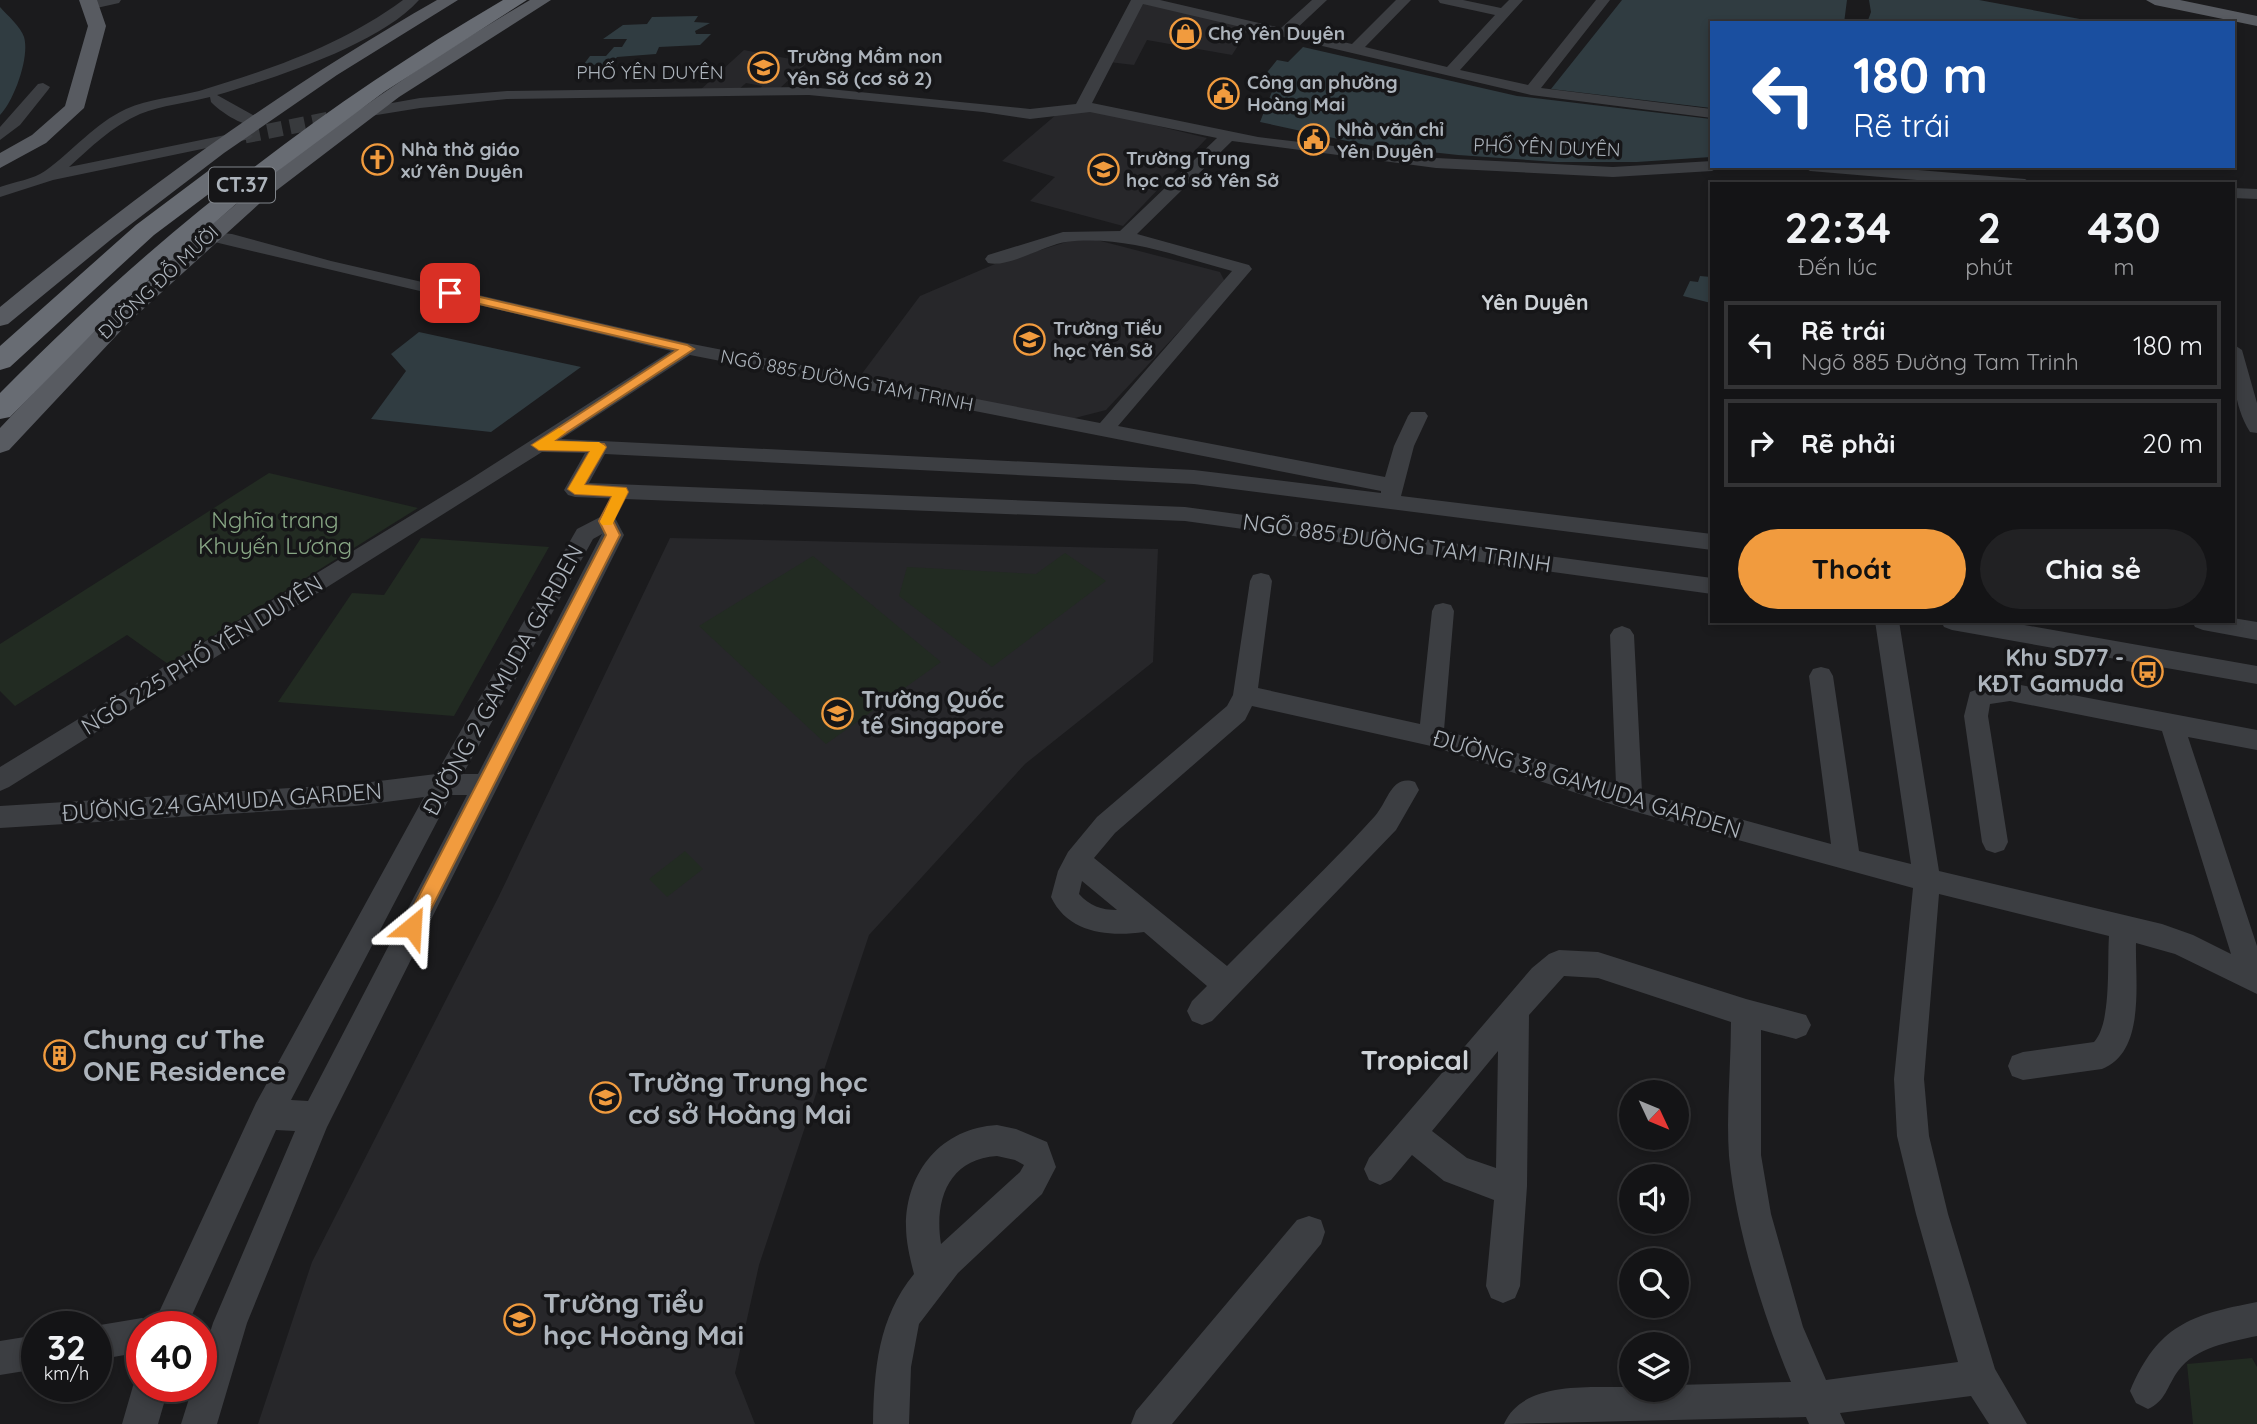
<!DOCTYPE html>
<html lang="vi">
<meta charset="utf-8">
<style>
body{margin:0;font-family:Quicksand,sans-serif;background:#212123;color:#f1f3f6;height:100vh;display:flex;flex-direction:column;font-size:26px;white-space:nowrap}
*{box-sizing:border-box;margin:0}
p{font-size:23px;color:#9d9ea1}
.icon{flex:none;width:38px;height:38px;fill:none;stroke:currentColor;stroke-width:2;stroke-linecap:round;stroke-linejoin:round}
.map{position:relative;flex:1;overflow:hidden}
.side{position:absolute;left:1710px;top:182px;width:525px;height:441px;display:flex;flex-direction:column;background:#141416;border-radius:0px;box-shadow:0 4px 10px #0003,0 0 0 2px #333335}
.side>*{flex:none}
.top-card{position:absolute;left:1710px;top:21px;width:525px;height:147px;border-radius:0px;box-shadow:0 4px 10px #0003,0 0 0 2px #333335;background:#1a4fa0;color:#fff;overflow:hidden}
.needle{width:46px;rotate:134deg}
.buttons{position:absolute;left:1619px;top:1080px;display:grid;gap:14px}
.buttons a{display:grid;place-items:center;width:70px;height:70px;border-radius:50%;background:#141416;box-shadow:0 4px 10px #0003,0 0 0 2px #333335;font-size:35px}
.speed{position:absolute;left:21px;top:1311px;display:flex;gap:14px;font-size:35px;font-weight:700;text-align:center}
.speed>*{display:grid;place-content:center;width:91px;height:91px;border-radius:50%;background:#141416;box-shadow:0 4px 10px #0003,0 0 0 2px #333335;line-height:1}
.speed small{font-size:18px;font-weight:400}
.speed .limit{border:10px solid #d22;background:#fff;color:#111}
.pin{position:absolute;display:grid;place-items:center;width:60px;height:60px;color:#fff;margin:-30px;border-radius:14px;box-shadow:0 4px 10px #0006}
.me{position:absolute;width:77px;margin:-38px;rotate:27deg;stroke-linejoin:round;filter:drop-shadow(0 0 5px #0008)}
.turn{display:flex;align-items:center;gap:24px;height:147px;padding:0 28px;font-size:32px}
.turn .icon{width:91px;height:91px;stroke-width:2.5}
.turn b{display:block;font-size:49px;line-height:60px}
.eta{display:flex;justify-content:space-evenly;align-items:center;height:119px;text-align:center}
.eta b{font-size:42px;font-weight:700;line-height:49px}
.action{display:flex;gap:14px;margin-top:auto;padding:14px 28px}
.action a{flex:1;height:80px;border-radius:42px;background:#f19b3e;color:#111;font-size:28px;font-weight:700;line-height:80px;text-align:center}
.action a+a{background:#212123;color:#f1f3f6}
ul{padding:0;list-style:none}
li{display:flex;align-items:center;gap:21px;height:88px;margin:0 14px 10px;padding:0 14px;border:4px solid #333335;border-radius:0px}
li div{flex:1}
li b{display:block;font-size:26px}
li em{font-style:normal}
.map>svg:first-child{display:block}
</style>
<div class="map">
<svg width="2257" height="1424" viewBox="0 0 2257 1424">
<rect width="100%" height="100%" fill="#1b1b1d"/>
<!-- built -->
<path fill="#27272a" d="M1141,3L1250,27L1232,55L1147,40L1134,65L1109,62Z
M744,50L774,56L808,62L779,89L759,90L762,86L746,83L737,91H699Z
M1096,111L1207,138L1123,226L1030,201L1055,177L1002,161L1057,114Z
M1076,239L1097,240L1220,272L1225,282L1106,410L1071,419L855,383L920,296L995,264Z
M670,538L1158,549L1153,662L1025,764L869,935L759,1265L735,1373L755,1424H258L312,1262L498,898Z"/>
<!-- green -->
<path fill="#222b22" d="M269,473L418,508L168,664L127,635L15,706L0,691V644Z
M421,538L549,547L454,716L278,702L352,593L384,595Z
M1065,553L1106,581L992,667L899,596L907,567L1036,574Z
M813,556L941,662L826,744L699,626Z
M685,851L703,869L667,897L649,879Z
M2252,1358L2257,1367V1424H2193L2187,1364Z"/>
<!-- water -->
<path fill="#303c41" d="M1622,0H1847L1844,23H1712L1711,108L1551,89Z
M1869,0H1979L2101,23H1867L1871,12Z
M0,7C7,15 21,27 24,37C30,57 14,101 0,115Z
M698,16L694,22L710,23L695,31L696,34H711L700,45L659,47L656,54L617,57L610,66L584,64L590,56H606L614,47H622L627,39H603L623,25L647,24L652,17Z
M1303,47L1517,96L1711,119V157L1637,162H1557L1458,155L1366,145L1260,122L1275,84L1260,81L1277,60L1288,62Z
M1700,276L1711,277V303L1683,296L1690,281L1698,282Z
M419,332L581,367L491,432L371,419L406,371L391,354Z"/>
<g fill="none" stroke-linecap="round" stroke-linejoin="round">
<!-- minor-tunnel -->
<path stroke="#383a3d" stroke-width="15" stroke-dasharray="15 8" stroke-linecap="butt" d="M245,136L339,117"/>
<!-- minor -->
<path fill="#3c3e42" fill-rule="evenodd" d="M96,0H121L119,3L92,9L85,5Z
M403,0H419C379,45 274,78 217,95L260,119L263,122L260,125C244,128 222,113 211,102L210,97C187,103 162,105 140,114C112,126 90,148 69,167L245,131L253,136L250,139L53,180L0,197V187C14,182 34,179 45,171C73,151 94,124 126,109C149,99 175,97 199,91C272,69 342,45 403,0Z
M1131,0H1160L1281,28L1312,0H1327L1294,31L1352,44L1396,0H1411L1365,47L1447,67L1495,15L1440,3L1438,0H1463L1501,8L1509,0H1523L1460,70L1528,85L1596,0H1610L1541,88L1712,109V118L1531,95L1143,4L1092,103L1258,137L1436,158L1613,167L1712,161V166H1720L1712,171L1613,177L1436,168L1232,141L1137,234L1249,265L1252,269L1118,426L1385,477L1394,446L1408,416L1411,412H1425L1428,416L1414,446L1401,496L1712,534V550L1194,484L605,454L589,483L1185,507L1712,578V594L1185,521L575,497L568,495L564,490L585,453L542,452L9,787L0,791V767L469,480L671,351L202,239L199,235L202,231L232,234L331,261L687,343L1100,423L1232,271C1176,256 1124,235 1066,242C1044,245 1009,268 988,263L985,259L988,255L1063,232L1120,231L1217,138L1090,112L1030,119L983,112L809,95L507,99L420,108L352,119L347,117L344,114L347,111L420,98L507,91L809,87L1030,109L1076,104ZM690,355L1381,491V493L1194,470L561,439Z
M43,83L50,87L48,90L20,125L0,140V127L38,84Z
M1802,166H1871L2025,179L2033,184H1964L1810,171Z
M2233,188L2257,189V199L2233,198Z
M2233,344L2242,350L2257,403V433L2250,432C2233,404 2233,375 2233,344Z
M606,514L614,516L624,535L327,1127L247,1323L217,1424H181L193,1386H201V1360L213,1323L295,1131L276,1130L187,1326H142V1352L96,1360L94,1326L142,1318L154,1323L256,1103L424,797L355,806L0,828V806L355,784L436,774L577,529ZM602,534L478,774H463L593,539ZM451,795H467L308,1101L291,1100Z
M1261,573L1269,575L1272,581L1258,688L1420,724L1432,611L1435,605L1443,603L1451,605L1454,611L1444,730L1616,784L1610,635L1614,629L1622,626L1630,629L1634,635L1642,792L1831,844L1809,676L1813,669L1821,667L1829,669L1833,676L1859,851L1911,864L1875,621H1899L1939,871L2162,924L2193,935L2231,954L2162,731L2010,701L1990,704L1988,716L2008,842L2004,850L1995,853L1986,850L1982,842L1964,716L1970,692L1992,684L2010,683L2257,730V750L2188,737L2257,946V994L2175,954L2136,943C2135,982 2146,1052 2102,1069L2023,1080L2012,1076L2008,1066L2012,1056L2023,1052L2094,1042C2112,1023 2107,962 2109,936L1939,894L1924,1079L1929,1136L1948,1214L1995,1369L2027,1424H1989L1971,1396L1840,1413L1845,1424H1809L1806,1417L1504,1424C1523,1380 1591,1388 1631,1387V1390H1676V1385L1791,1382C1763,1315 1736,1229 1729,1156C1726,1112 1731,1066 1731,1022L1598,978L1564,976L1529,1015L1527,1186L1520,1286L1515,1298L1503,1303L1491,1298L1486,1286L1494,1200L1444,1181L1412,1155L1391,1180L1380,1185L1369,1180L1364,1169L1369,1158L1532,968L1549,954L1559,950L1598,952L1746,999L1806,1015L1811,1025L1806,1035L1796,1039L1761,1030V1155L1771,1214L1803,1327L1826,1380L1958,1362L1916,1214L1897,1136L1894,1079L1913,888L1629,810L1431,746L1252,706L1245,720L1115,833L1094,858L1227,966C1276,916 1328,868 1375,816C1388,802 1391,774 1415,782L1419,790L1396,830L1212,1021L1202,1025L1192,1021L1187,1011L1192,1001L1207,986L1144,932C1108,937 1068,933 1051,897L1058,871L1068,852L1097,817L1227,706L1233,695L1250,581L1253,575ZM1082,881L1117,910C1101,910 1090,906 1079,894ZM1498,1051L1496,1168L1467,1158L1432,1131Z
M2233,618L2257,622V640L2203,630L2195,627L2192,621H2233Z
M1941,621H2002L2257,666V684L1952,630L1944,627Z
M997,1125L1016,1129L1047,1142L1056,1167L1042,1194L958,1273L919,1324L911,1367L909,1424H873C874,1370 878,1318 914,1274C910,1258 906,1242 906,1226C906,1171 942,1128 997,1125ZM997,1156L1015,1160L1024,1165L1020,1172L941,1244C934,1201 948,1159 997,1156Z
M1309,1216L1321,1220L1325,1232L1321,1244L1172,1424H1131L1136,1411L1297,1220Z
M2257,1302V1336C2229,1342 2196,1347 2178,1371C2167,1386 2166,1401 2148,1409L2136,1403L2130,1391C2158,1325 2190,1315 2257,1302Z
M37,1335V1369L0,1375V1341Z
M142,1372V1386H169L158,1424H122L133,1386Z"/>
<!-- major -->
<path fill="#585b61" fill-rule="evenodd" d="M79,0H97L106,26L84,108L46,143L0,168V153L32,135L65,106L88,26Z
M437,0H458L337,75L224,153L114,237L8,324L0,326V307C138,193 281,89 437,0Z
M530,0H551L399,97L260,203L130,321L9,450L0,453V428C162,255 324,120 530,0Z
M2146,0H2180L2257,16V26L2155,5Z"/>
<!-- highway -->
<path fill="#686c73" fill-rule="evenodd" d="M503,0H527L384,92L251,191L127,299L10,417L0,419V393C154,237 313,111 503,0Z
M217,169L226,171L229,176L226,181L154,235L10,367L0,370V346L136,225L208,171Z"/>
</g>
<!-- route -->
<path fill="#f19b3e" stroke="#9d6528" stroke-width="2" d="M450,290L687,345L694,349L554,441L604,444L606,447L584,485L626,488L628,492L613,521L620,535L419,933L412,935L406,933L403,927L406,921L606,535L599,521L612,496L575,494L568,489L590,451L539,450L532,445L677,350L445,296L444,293Z"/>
<!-- slow -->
<path fill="#f59e0b" d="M559,428L566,432L554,441L599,442L606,447L584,485L626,488L628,492L612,525H602L600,522L612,496L575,494L568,489L590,451L539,450L532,445Z"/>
<!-- icons -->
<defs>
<symbol id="shop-ring" viewBox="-11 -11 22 22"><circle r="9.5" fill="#161618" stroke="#f19b3e" stroke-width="1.5"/><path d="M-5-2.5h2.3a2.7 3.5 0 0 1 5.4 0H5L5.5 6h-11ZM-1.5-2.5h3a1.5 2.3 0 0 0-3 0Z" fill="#f19b3e"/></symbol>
<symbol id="school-ring" viewBox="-11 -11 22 22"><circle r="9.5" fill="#161618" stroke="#f19b3e" stroke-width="1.5"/><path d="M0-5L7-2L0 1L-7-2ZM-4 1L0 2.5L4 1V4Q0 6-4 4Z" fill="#f19b3e"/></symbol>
<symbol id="civic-ring" viewBox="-11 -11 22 22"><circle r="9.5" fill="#161618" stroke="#f19b3e" stroke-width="1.5"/><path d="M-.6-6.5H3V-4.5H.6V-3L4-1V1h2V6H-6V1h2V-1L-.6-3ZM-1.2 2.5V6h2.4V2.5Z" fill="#f19b3e"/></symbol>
<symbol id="church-ring" viewBox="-11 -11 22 22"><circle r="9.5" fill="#161618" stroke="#f19b3e" stroke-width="1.5"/><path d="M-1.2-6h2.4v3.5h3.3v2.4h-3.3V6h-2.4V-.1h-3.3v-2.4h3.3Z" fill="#f19b3e"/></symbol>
<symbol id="bus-ring" viewBox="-11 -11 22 22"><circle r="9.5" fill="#161618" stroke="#f19b3e" stroke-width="1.5"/><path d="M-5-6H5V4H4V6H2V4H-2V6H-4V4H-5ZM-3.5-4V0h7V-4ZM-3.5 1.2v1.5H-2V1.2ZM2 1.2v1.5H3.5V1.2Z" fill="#f19b3e"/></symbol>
<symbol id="building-ring" viewBox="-11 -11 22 22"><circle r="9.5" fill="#161618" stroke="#f19b3e" stroke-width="1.5"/><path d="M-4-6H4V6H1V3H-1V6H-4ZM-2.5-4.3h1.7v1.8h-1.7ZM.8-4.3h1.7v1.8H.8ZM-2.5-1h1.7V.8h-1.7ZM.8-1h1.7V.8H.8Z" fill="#f19b3e"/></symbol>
</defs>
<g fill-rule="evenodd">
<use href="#shop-ring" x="1168" y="16" width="35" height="35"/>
<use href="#school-ring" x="746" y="50" width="35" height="35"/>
<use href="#civic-ring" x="1206" y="76" width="35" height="35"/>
<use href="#civic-ring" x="1296" y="122" width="35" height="35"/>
<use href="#church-ring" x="360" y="142" width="35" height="35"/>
<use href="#school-ring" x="1086" y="152" width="35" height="35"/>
<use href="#school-ring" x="1012" y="322" width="35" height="35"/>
<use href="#bus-ring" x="2130" y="654" width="35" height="35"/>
<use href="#school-ring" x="820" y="696" width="35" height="35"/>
<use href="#building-ring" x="42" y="1038" width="35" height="35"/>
<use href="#school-ring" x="588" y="1080" width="35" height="35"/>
<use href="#school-ring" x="502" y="1302" width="35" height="35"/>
</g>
<g text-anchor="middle" stroke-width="7" stroke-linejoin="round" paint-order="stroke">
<!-- far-poi labels -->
<g font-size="19" font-weight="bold" fill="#adb4bc" stroke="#161618" text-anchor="start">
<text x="1208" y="40">Chợ Yên Duyên</text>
<text x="787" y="63">Trường Mầm non<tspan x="787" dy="22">Yên Sở (cơ sở 2)</tspan></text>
<text x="1247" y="89">Công an phường<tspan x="1247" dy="22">Hoàng Mai</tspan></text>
<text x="1337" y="136">Nhà văn chỉ<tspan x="1337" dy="22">Yên Duyên</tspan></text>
<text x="401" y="156">Nhà thờ giáo<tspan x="401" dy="22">xứ Yên Duyên</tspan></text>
<text x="1126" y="165">Trường Trung<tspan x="1126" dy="22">học cơ sở Yên Sở</tspan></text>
<text x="1053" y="335">Trường Tiểu<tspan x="1053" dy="22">học Yên Sở</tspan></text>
</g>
<!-- far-street labels -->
<g font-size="19" fill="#adb4bc" stroke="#161618">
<text x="650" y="79">PHỐ YÊN DUYÊN</text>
<text transform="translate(1547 147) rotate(2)" y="7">PHỐ YÊN DUYÊN</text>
<text transform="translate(158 282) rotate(-43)" y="7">ĐƯỜNG ĐỖ MƯỜI</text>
<text transform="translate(847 380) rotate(11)" y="7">NGÕ 885 ĐƯỜNG TAM TRINH</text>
</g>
<!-- shield labels -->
<rect fill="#161618" stroke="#80858b" stroke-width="2" x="209" y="167.5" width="66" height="35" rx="5"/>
<g font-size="21" font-weight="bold" fill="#adb4bc">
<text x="242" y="192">CT.37</text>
</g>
<!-- far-neighbourhood labels -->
<g font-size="21" font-weight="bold" fill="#ced3d8" stroke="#161618">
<text x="1535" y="310">Yên Duyên</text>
</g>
<!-- park labels -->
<g font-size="23" fill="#88a785" stroke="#161618">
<text x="275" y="528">Nghĩa trang<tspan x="275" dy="26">Khuyến Lương</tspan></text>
</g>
<!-- street labels -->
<g font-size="23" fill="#adb4bc" stroke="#161618">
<text transform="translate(1397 543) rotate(8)" y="8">NGÕ 885 ĐƯỜNG TAM TRINH</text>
<text transform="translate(202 655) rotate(-32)" y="8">NGÕ 225 PHỐ YÊN DUYÊN</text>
<text transform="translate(503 680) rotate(-61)" y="8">ĐƯỜNG 2 GAMUDA GARDEN</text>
<text transform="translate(1587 784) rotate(17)" y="8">ĐƯỜNG 3.8 GAMUDA GARDEN</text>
<text transform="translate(222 802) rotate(-4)" y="8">ĐƯỜNG 2.4 GAMUDA GARDEN</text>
</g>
<!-- poi labels -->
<g font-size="23" font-weight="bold" fill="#adb4bc" stroke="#161618" text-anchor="end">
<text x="2124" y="666">Khu SD77 -<tspan x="2124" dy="26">KĐT Gamuda</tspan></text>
<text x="861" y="708" text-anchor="start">Trường Quốc<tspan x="861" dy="26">tế Singapore</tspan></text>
</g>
<!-- near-poi labels -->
<g font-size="28" font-weight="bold" fill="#adb4bc" stroke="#161618" text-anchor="start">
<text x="83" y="1049">Chung cư The<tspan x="83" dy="32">ONE Residence</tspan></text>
<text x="628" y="1092">Trường Trung học<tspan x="628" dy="32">cơ sở Hoàng Mai</tspan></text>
<text x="543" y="1313">Trường Tiểu<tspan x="543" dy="32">học Hoàng Mai</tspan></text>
</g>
<!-- near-neighbourhood labels -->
<g font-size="28" font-weight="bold" fill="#ced3d8" stroke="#161618">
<text x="1415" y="1070">Tropical</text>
</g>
</g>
</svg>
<div class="buttons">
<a><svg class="needle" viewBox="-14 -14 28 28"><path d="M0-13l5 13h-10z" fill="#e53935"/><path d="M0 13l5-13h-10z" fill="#9d9ea1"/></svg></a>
<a><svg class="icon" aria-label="sound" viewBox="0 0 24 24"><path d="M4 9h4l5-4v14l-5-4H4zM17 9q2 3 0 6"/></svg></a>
<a><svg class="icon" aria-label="search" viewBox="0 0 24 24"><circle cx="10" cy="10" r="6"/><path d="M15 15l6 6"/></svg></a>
<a><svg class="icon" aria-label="layers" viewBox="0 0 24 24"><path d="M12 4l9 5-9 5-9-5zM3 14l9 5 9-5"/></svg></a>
</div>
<div class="speed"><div>32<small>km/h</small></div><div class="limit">40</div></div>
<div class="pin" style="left:450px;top:293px;background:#d93025"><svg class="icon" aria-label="arrive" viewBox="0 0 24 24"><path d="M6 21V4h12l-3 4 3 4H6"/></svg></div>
<svg class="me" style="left:412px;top:927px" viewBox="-20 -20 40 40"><path d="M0-17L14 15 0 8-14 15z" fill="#f19b3e" stroke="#fff" stroke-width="4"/></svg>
<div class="top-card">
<div class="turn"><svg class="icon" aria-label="left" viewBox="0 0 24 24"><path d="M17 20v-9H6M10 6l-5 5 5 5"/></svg><div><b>180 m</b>Rẽ trái</div></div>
</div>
<section class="side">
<div class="eta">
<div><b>22:34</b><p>Đến lúc</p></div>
<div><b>2</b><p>phút</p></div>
<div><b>430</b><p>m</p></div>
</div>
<ul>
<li><svg class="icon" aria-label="left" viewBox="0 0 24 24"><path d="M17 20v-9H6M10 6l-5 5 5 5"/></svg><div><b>Rẽ trái</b><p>Ngõ 885 Đường Tam Trinh</p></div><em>180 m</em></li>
<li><svg class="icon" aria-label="right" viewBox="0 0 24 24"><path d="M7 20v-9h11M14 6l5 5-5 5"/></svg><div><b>Rẽ phải</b></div><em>20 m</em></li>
</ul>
<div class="action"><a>Thoát</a><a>Chia sẻ</a></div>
</section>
</div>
